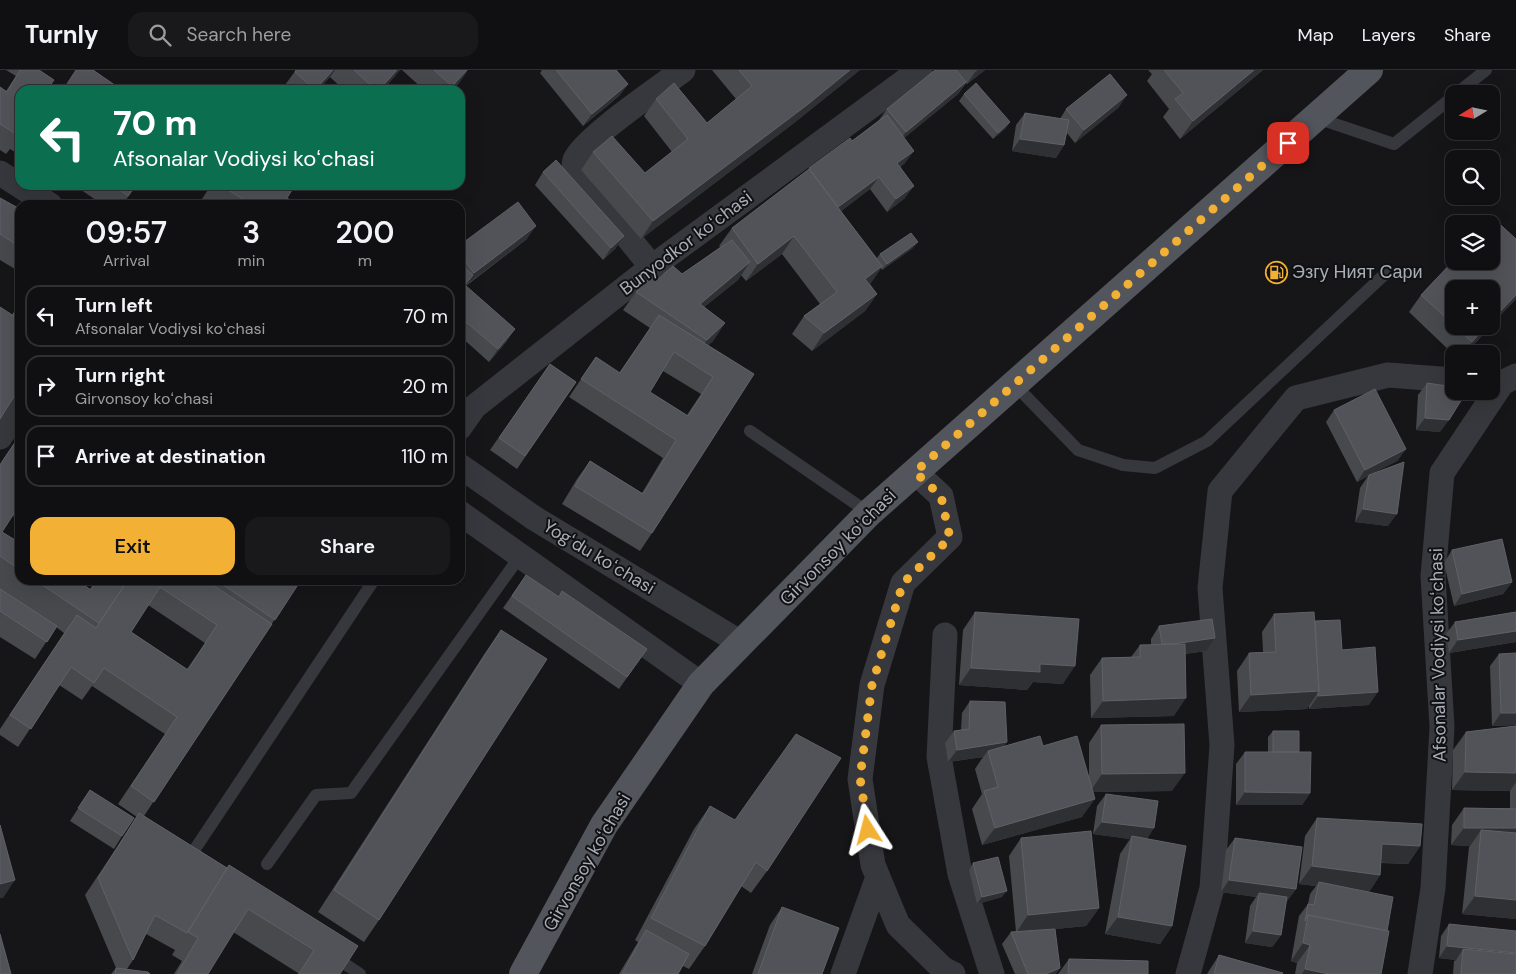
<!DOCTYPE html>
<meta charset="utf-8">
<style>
body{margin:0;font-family:"DM Sans",sans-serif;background:#19191b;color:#f1f3f6;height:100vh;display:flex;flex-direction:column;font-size:19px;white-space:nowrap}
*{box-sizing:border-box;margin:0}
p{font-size:16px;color:#9c9d9f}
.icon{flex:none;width:28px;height:28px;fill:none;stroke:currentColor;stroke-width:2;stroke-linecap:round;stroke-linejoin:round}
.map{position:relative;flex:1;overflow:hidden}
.drawer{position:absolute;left:15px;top:130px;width:450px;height:385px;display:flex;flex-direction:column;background:#101012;border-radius:15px;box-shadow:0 5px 20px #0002,0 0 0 1px #303032}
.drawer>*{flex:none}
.banner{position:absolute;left:15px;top:15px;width:450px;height:105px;border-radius:15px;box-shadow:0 5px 20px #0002,0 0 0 1px #303032;background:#0b6e4f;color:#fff;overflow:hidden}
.needle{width:32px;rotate:260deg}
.controls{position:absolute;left:1445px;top:15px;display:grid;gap:10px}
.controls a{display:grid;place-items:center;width:55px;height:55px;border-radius:10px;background:#101012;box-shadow:0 5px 20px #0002,0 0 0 1px #303032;font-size:25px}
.pin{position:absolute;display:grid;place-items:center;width:42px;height:42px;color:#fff;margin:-21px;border-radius:10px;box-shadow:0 2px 8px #0006}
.me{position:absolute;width:55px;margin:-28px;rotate:351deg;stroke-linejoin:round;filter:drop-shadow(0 0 4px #0008)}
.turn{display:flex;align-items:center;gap:18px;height:105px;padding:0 15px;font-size:22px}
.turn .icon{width:65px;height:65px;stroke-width:2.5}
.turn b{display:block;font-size:35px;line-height:42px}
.eta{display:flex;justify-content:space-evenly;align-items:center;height:85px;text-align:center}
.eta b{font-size:30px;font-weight:600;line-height:35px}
.button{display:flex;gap:10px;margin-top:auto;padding:10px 15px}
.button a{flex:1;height:58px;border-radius:15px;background:#f2b134;color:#111;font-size:20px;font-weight:600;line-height:58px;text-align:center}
.button a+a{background:#19191b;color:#f1f3f6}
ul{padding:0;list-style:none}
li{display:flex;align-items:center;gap:15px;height:62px;margin:0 10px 8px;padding:0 5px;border:2px solid #303032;border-radius:15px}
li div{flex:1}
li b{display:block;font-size:19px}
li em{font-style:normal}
header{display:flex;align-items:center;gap:30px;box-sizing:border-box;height:70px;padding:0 25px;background:#101012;border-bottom:1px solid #303032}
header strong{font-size:24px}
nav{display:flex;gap:28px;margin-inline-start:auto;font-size:18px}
.search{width:350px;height:45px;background:#19191b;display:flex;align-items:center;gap:12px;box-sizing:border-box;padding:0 18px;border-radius:15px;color:#9c9d9f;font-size:19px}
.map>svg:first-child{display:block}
</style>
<header>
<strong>Turnly</strong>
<div class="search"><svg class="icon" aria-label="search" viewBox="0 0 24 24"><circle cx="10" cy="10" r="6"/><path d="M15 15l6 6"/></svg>Search here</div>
<nav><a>Map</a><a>Layers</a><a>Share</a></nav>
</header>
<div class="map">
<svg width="1516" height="904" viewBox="0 0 1516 904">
<rect width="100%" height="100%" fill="#161618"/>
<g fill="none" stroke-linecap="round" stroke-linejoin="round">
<!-- service -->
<path stroke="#37383d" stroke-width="12" d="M1456,24L1486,0
M1317,48L1394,74L1454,26
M1015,315L1078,380L1123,395L1155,398L1207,371L1385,204
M750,361L869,443
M187,791L374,510
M267,794L316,725L351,723L520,486
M333,886L360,904"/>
<!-- minor -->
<path stroke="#37383d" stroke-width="25" d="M0,103L50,135
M652,197L574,101C574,97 574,93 575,90C584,68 661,17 683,0
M460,357L474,337L652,197L920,0
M0,367L20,337
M460,396L534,448L741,573
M915,402L941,426L950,467L903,513L872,615L860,709L873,795L898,855L943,899L953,904
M460,443L701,614
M945,565L939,687L960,804L992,904
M843,904L878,807
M1188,904L1212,818L1222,675L1210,518L1220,421L1296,328L1388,305L1454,310
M1420,904L1433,818L1442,657L1433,506L1442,403L1502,313L1516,306"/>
<!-- primary -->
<path stroke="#53555c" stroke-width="28" d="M523,904L604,755L701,614L869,443L1369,0"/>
</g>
<!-- wall -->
<path fill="#47494d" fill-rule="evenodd" d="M6,0H39L20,20V85L10,79L6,84L0,80V17L6,21L16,6Z
M296,0H400L383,20H344L330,7L318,20H283L282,19Z
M402,0H468L459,13L453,20H424Z
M542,0H616L628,14L619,26L583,56L540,3Z
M712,0H860L794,53L641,169L581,100L593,82L645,103L672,82L644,46L656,29L707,53L736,29Z
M935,0H985L967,14L966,13L958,24L904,68L905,93L900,97L905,128L887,142L870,119L841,141L877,188L880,184L913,178L882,200L881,198L870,214L877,224L865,241L812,281L792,264L804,246L820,234L782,184L746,211L741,205L738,210L704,237L725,253L713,271L708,275L754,304L652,463L640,481L562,434L577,409L590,391L642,423L663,388L569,327L596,287L619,303L650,258L623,240L636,222L658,209L682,204L720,177L719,176L732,158L852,71L879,50L887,39ZM663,301L701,324L687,345L650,322Z
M1148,0H1263L1180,69L1163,47L1169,39L1147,11L1152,4Z
M964,24L1006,58L993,69L959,31Z
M1119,37L1075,73L1067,63L1064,75L1056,88L1012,81L1016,55L1025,43L1060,49L1066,39Z
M543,102L616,178L603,190L535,115Z
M74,115H137L122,135H103Z
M211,115H284L287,128L298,135H211L202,129Z
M0,128L20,139V202L0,190Z
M1493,148L1516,169V229L1491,255V219H1454V256H1491L1465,284H1454V285L1409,242L1421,225L1454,190V191H1491V154H1488Z
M527,169L466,216L507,271L489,292L460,266V175Z
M20,231V317L12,245Z
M550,294L576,312L517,399L490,380Z
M1427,313L1440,362L1416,360L1418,325Z
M1334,340L1406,379L1397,391L1371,404L1388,456L1355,452L1360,418L1368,406L1357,412L1326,352Z
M20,364V444L12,447L2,462L20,473V510H76L90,519L96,510H301L144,746L227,798L340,904H298V903L233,862L208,904H174L182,891L172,885L175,880L146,864L133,890L127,899L150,904H111L116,898L85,825L137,747L118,734L165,664L92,616L82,630L59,615L18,677L0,665V659L64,563L56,557L35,589L0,567V394ZM148,535L205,573L187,599L131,562Z
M1452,480L1512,512L1503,524L1454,536L1444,493Z
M526,505L558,527L647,579L619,619L503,538Z
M975,542L1063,614L1033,612L1027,620L959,615L963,560Z
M1516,542V572L1449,583L1446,564L1455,552Z
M1274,544L1315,551L1342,580L1369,635L1309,639V635L1307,639L1239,642L1237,601L1249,583L1263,582L1262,562Z
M1159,556L1206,581L1185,584L1174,646L1091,648L1090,605L1102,588L1131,587L1140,575H1151V569Z
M501,560L379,850L364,872L318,842L485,583Z
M1499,584L1516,655L1492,656L1490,596Z
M970,631L1005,676H1043L1089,711V673L1101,655L1172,721L1092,722L1082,747L982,775L972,739L982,724L975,699L983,687L948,692L945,673L954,661L961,660L962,643Z
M1516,656V849L1462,844L1469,777L1470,776L1451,775L1452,755L1464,738H1510V721L1452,720L1453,680L1466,662Z
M1273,661L1299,682L1310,723L1302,735H1236V694L1245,682H1268V667Z
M90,720L122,766L114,779L70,751Z
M1106,724L1147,769L1172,856L1160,874L1105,864L1120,784L1130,769L1093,764L1097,736Z
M710,736L767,801L751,823L741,816L705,876L689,899L683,896L678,904H619L638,872L635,870L694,759Z
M1317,748L1420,776L1408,794L1381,793L1380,805L1369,822L1387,861L1381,904H1295L1297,893L1291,891L1299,846L1308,834L1310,824L1316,816L1299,814L1305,766Z
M1021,768L1099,838L1086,856L1055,859L1056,904H1015L1002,874L1011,862H1016L1009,786Z
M1235,768L1296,819L1287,831H1286L1281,865L1272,877L1245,873L1250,836L1256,827L1221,822L1226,780Z
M973,793L1002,827L977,834L969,800Z
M782,837L822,904H752L770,855Z
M1449,854L1516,904H1453L1454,891L1456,890L1439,888L1441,866Z
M1219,885L1282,904H1207Z
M1069,889L1148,904H1058Z"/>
<!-- shaded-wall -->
<path fill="#2f3033" d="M333,0H335L330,7L318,20H315Z
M397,0H400L383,20H379Z
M467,0H468L459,13L453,20H450Z
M850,0H860L794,53L641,169L653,151Z
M978,0H985L967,14L975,2Z
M1254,0H1263L1180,69L1193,51Z
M966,12L958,24L897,74L906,62Z
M628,14L619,26L583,56L592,44Z
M1127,25L1119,37L1075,73L1084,60Z
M1010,52L1006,58L993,69L998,63Z
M1020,69L1064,75L1056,88L1012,81Z
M914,81L905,93L888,106L897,93Z
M879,107L870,119L830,150L838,137Z
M914,116L905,128L887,142L896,129Z
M536,156L527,169L466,215L460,223L465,215L474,203Z
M624,166L616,178L603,190L611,178Z
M794,166L782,184L746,211L758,194Z
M918,172L913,178L882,200L887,194Z
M750,192L738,210L687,251L700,234Z
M882,196L870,214L853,226L865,209Z
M877,224L865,241L812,281L824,263Z
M1516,225V229L1491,255V251Z
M725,253L713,271L695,288L707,270Z
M1486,256H1491L1465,284H1463L1472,272Z
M515,259L507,271L489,292L498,279Z
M1425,348L1449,350L1440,362L1416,360Z
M1406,379L1397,391L1357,412L1365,400Z
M20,433V444L10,448Z
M1363,439L1397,444L1388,456L1355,452Z
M1512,512L1503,524L1454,536L1462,524Z
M1516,561V572L1449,583L1458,570Z
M1215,568L1206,581L1153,588L1162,576Z
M1040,594L1075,596L1063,614L1033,612L1027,620L959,615L971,598Z
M1319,621L1307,639L1239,642L1251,625Z
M1378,622L1369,635L1309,639L1318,626Z
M1186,628L1174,646L1091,648L1103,631Z
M1501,643H1516V655L1492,656Z
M1007,672L999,684L988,681L983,687L948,692L957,680Z
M1465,702L1516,703V712L1510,721L1452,720Z
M1185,703L1172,721L1090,722L1102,704Z
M1245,722L1310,723L1302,735H1236Z
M1095,729L1082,747L982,775L995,758Z
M1102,752L1154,758L1146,771L1132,766L1130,769L1093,764Z
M1464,758H1516V776L1481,760L1470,776L1451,775Z
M1382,774L1420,776L1408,794L1370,792Z
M1312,796L1380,805L1368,823L1319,812L1316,816L1299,814Z
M15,810L3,828H0V814Z
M1229,810L1296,819L1287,831L1258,827L1259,823L1256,827L1221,822Z
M1007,821L1002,827L977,834L982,827Z
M1475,826L1516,830V849L1462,844Z
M1099,838L1086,856L1016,863L1028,845Z
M1118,847L1172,856L1160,874L1105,864Z
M1253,861L1281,865L1272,877L1245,873Z
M1303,873L1310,875L1297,893L1291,891Z
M1447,876L1516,883V896L1463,879L1456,890L1439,888Z
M1060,898L1056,904H1046Z
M1305,899L1329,904H1302Z"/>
<!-- building -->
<path fill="#525359" stroke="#5f6168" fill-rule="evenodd" d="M20,0H39L54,10L47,20H20V64L19,66L0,54V17L7,22Z
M76,0H93L122,20H63Z
M296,0H333L315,20L295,2Z
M354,0H397L379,20H376Z
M434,0H467L452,16Z
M556,0H616L628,14L592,44Z
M739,0H850L807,35L653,151L593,82L612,66L645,103L688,69L656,29L674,13L707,53L752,16Z
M935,0H956L966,12L906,62L887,39Z
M1164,0H1254L1193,51L1175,29L1183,23Z
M1110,4L1127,25L1084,60L1066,39Z
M976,13L1010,52L998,63L964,24Z
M1025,43L1069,50L1064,75L1020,69Z
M887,45L914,81L897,93L914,116L896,129L879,107L838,137L809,98L850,68L852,71Z
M556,90L624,166L611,178L543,102Z
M809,99L882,196L865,209L877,224L824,263L804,246L837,222L794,166L758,194L732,158Z
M113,115H136L128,126Z
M220,115H284L292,120L287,128L298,135H243L246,131Z
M0,128L20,139V177L0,164Z
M518,132L536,156L474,203L460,184V175Z
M1493,148L1516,169V225L1491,251V219H1454V255L1421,225L1454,190V191H1491V154H1488Z
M911,163L918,172L887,194L880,184Z
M732,170L750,192L700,234L725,253L707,270L636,222L653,205L658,209L673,196L682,204Z
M460,194L473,205L465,215L515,259L498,279L460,247Z
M20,233V250L13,245Z
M0,237L20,250V317L0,349Z
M659,245L754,304L652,463L575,416L590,391L643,424L676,370L581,309L596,287L620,303ZM674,282L713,307L688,346L650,322Z
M1455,256H1486L1472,272Z
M550,294L576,312L525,386L499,368Z
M1427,313L1454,317V321H1467L1449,350L1425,348Z
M1375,319L1406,379L1365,400L1334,340Z
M20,365V434L2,462L20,473V500L0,486V395Z
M1404,392L1397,444L1363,439L1369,405Z
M1502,469L1512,512L1462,524L1452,480Z
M526,505L559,527L562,521L647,579L627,607L512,526Z
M35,510H76L91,520L97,510H128L99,553Z
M128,510H205L272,554L154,732L131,716L177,647L104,598L94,613L71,597L31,659L10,645L77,545L96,558ZM160,517L217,555L188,600L131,562Z
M216,510H301L275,550Z
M0,519L57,556L47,572L0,541Z
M975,542L1079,549L1075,596L1040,594V602L971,598Z
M1314,542L1319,621L1251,625L1249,583L1276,582L1274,544Z
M1516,542V561L1458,570L1455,552Z
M1212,549L1215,568L1173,574H1162L1159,556Z
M1340,550L1342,580L1375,577L1378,622L1318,626V623L1319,621L1315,551Z
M501,560L547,589L379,850L334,820Z
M1185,574L1186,628L1103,631L1102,588L1140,587V575Z
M1516,583V643H1501L1499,584Z
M970,631L1005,632L1007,672L957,680L954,661L969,659Z
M1184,654L1185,703L1102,704L1101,655Z
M1516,656V703L1465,702L1466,662Z
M1273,661H1299V682H1273Z
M796,664L841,688L767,801L756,792L705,876L651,848L710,736L735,750Z
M1040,666L1043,676L1077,666L1095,729L995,758L984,721L998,717L988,681Z
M1245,682H1311L1310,723L1245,722Z
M90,720L134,748L122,766L78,738Z
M1106,724L1158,731L1154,758L1102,752Z
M1464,738L1516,739V758H1464Z
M139,743L227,798L187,863L155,845L133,890L98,808Z
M1317,748L1422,754L1420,776L1382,774L1380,805L1312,796Z
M0,755L15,810L0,814Z
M1481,760L1516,763V830L1475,826Z
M1091,761L1099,838L1028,845L1021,768Z
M1132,766L1186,776L1172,856L1118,847Z
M1235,768L1302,777L1296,819L1229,810Z
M998,787L1007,821L982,827L973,793Z
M229,795L358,876L340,904H299L314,880L248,839L208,904H177L198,868L188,862Z
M1319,812L1393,827L1387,861L1308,845L1305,851L1308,834L1314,835Z
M1259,823L1287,827L1281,865L1253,861Z
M782,837L839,858L822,904H758Z
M1308,845L1389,861L1381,904H1329L1305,899L1310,875L1303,873Z
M1449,854L1516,861V883L1447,876Z
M1055,859L1060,898L1046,904H1028L1011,862Z
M646,860L689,884L678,904H622Z
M0,864L11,904H0Z
M1463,879L1516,884V904H1461Z
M1219,885L1283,903L1282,904H1214Z
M1069,889L1148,891V904H1068Z
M116,898L148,902L150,904H115Z"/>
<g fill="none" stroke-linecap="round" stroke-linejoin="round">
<!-- route -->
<path stroke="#f2b134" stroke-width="9" stroke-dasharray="0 16.2" d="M868,760L860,708L872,615L903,513L950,468L941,426L915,402L1288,73"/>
</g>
<!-- icons -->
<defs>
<symbol id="fuel-ring" viewBox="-11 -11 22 22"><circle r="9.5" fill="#111113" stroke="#f2b134" stroke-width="1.5"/><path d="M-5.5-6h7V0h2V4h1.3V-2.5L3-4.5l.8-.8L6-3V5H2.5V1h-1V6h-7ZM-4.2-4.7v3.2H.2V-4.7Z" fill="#f2b134"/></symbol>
</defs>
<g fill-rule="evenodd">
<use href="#fuel-ring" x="1264" y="190" width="25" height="25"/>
</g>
<g text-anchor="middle" stroke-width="4" stroke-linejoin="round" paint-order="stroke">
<!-- street labels -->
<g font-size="18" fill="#a8adb8" stroke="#111113">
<text transform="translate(686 173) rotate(-37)" y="6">Bunyodkor koʻchasi</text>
<text transform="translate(838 477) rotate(-45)" y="6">Girvonsoy koʻchasi</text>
<text transform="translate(599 487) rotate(31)" y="6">Yogʻdu koʻchasi</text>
<text transform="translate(1438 585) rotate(-91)" y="6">Afsonalar Vodiysi koʻchasi</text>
<text transform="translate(587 792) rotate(-60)" y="6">Girvonsoy koʻchasi</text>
</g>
<!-- poi labels -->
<g font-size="18" fill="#a8adb8" stroke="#111113" text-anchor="start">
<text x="1292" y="208">Эзгу Ният Сари</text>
</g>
</g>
</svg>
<div class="controls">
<a><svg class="needle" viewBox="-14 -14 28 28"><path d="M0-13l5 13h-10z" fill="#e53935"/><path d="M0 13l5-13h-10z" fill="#9c9d9f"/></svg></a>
<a><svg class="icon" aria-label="search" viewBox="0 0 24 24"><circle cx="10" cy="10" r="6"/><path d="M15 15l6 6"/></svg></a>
<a><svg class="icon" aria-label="layers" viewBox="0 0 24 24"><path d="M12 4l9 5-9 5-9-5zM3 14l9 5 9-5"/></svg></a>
<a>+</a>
<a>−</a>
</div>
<div class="pin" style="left:1288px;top:73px;background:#d93025"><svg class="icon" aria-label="arrive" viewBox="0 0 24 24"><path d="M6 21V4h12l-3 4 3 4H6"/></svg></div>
<svg class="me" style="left:868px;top:760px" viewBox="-20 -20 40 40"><path d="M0-17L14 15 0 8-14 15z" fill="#f2b134" stroke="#fff" stroke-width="4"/></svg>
<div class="banner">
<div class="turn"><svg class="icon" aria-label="left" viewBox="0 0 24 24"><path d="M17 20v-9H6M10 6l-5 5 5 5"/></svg><div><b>70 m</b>Afsonalar Vodiysi koʻchasi</div></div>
</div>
<section class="drawer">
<div class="eta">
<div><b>09:57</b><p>Arrival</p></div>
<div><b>3</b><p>min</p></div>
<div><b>200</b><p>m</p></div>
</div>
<ul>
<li><svg class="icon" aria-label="left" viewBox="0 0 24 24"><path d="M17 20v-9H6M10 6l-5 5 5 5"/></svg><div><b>Turn left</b><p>Afsonalar Vodiysi koʻchasi</p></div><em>70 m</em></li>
<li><svg class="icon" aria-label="right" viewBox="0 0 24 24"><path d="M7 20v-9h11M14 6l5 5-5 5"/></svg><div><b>Turn right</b><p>Girvonsoy koʻchasi</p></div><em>20 m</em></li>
<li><svg class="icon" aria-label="arrive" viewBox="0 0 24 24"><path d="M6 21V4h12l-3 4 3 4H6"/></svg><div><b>Arrive at destination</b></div><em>110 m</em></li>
</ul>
<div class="button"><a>Exit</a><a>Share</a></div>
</section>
</div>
